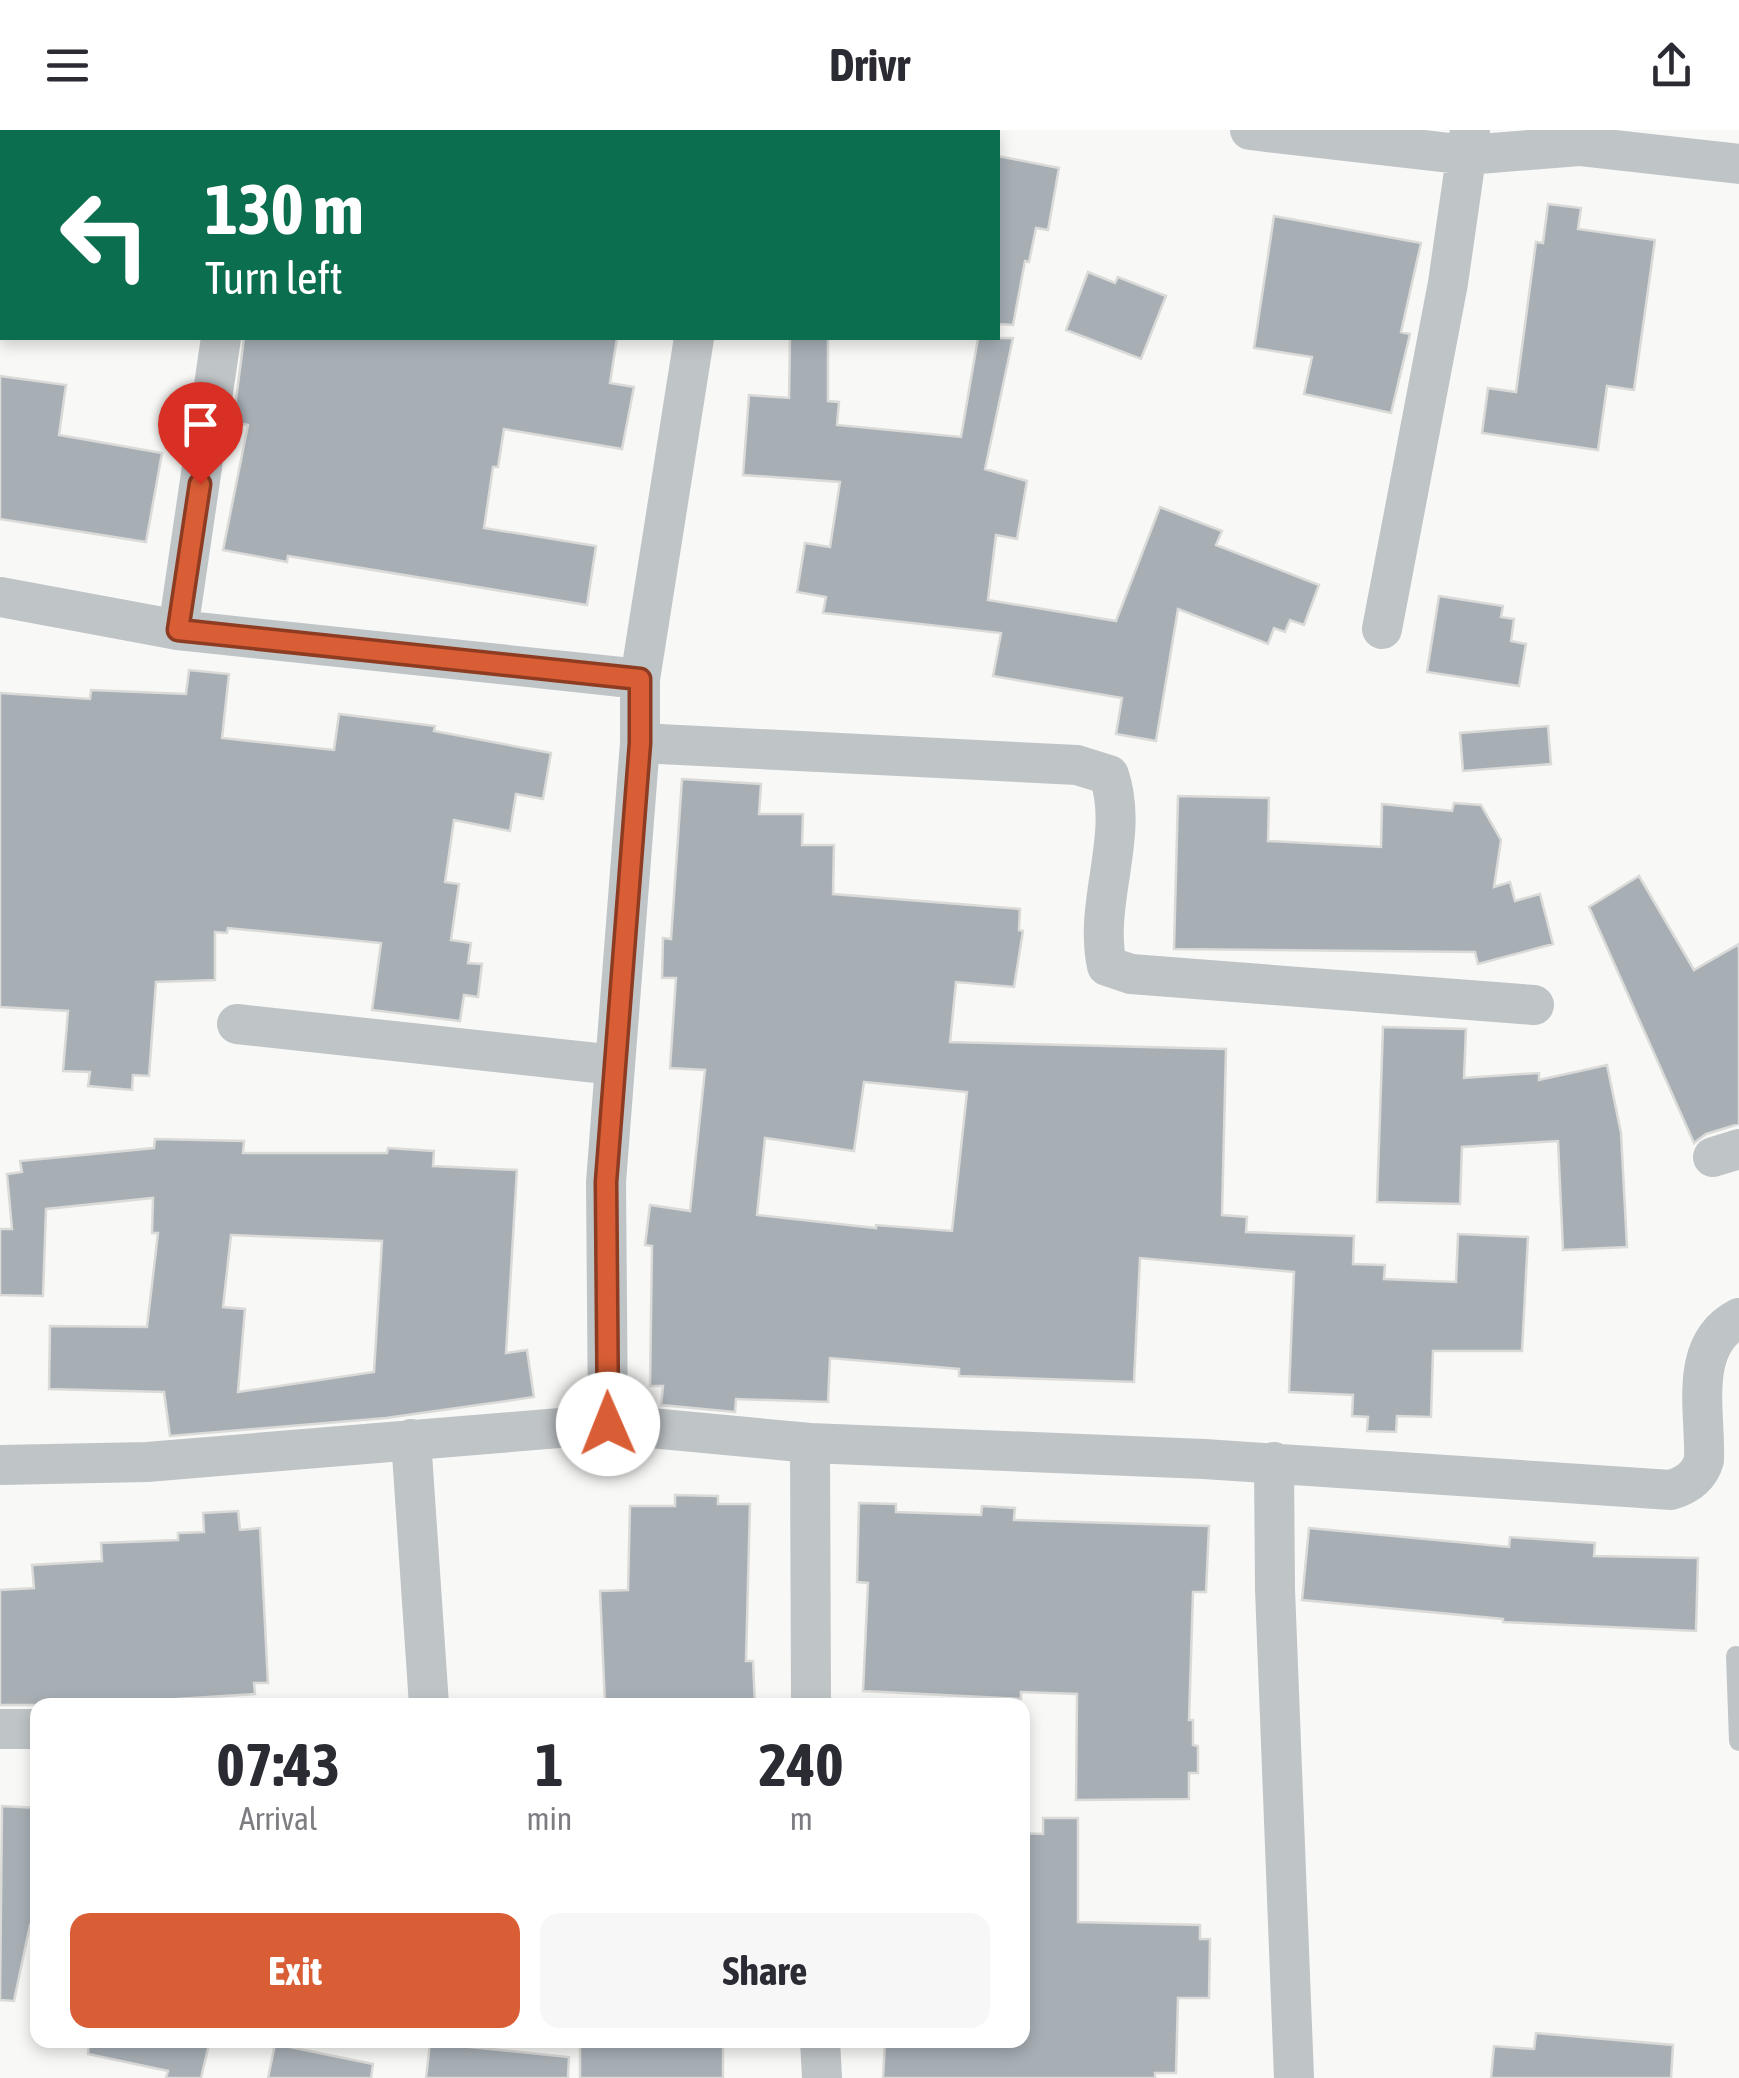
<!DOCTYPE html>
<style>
body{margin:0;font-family:"Asap Condensed",sans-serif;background:#f7f7f7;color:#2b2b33;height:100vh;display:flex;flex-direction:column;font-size:38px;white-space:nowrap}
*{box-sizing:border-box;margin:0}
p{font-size:32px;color:#7c7c81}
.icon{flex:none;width:55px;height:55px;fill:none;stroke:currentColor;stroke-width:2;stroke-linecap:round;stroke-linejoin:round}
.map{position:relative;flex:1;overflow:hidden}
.side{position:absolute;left:30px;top:1568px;width:1000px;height:350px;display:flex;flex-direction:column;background:#fff;border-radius:20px;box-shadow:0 5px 15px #0003}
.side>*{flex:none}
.banner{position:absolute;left:0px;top:0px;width:1000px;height:210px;box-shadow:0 5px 15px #0003;background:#0b6e4f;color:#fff;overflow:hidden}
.pin{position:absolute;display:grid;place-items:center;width:85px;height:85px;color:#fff;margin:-102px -42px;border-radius:50% 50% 50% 0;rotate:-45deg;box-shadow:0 0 10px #0007}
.pin .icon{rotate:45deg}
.me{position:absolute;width:110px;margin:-55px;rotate:359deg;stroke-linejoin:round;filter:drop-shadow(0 0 8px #0008)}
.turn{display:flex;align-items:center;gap:35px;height:210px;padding:0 40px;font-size:45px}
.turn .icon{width:130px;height:130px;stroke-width:2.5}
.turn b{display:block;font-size:70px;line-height:85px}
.eta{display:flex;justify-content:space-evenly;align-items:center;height:170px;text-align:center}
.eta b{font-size:60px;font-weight:700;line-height:70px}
.action{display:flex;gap:20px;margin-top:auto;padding:20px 40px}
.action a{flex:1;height:115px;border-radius:20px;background:#d95d35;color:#fff;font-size:40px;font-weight:700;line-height:115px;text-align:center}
.action a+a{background:#f7f7f7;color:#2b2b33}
header{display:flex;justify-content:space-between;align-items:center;height:130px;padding:0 40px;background:#fff;font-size:45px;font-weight:700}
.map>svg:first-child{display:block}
</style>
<header><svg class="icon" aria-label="menu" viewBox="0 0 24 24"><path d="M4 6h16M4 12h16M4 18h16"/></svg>Drivr<svg class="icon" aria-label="share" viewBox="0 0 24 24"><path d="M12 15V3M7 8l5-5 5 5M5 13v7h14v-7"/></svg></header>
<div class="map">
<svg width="1739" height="1948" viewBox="0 0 1739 1948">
<rect width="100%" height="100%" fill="#f8f8f6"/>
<!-- building -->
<path fill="#a7afb5" stroke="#dadad8" stroke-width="2.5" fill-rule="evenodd" d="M998,26L1059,38L1048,100L1036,98L1029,132L1025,131L1013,195L998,194Z
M1548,74L1581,78L1578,99L1655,110L1634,260L1607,256L1598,320L1482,303L1488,258L1516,262L1536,112L1543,113Z
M1274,86L1421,113L1401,202L1410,204L1391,283L1304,264L1312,227L1254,218Z
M1088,142L1115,153L1118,147L1166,166L1141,229L1066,200Z
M244,208H617L610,253L634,257L622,319L504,299L498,337H493L484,398L596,416L587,475L288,426L287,432L223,420L248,295L233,292Z
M790,208H828V271L839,272L837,295L961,307L978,208H1013L985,339L1027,351L1017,409L996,405L988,470L1116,491L1160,377L1222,401L1216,415L1319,455L1304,495L1290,490L1285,502L1274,498L1268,514L1178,479L1156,611L1116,604L1122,568L993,546L1001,503L823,483L826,467L797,462L805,413L830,417L840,352L743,345L749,265L789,268Z
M0,246L66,255L59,305L162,323L146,412L0,389Z
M1439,466L1503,476L1501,487L1514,489L1511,511L1526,514L1519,556L1427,542Z
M189,540L229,544L222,608L334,620L339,584L435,596L434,601L551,623L543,669L516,664L510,701L454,690L445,752L459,754L451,810L471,813L468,833L482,834L478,867L464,865L460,891L372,880L381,813L228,798L227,803L215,802V850L156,852L149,946L133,945L132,960L88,956L90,942L63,941L68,881L0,877V563L90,569L91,560L186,564Z
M1548,596L1551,634L1463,641L1460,603Z
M682,649L761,654L759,684H803L802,715H834L833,764L1020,779L1019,800L1023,801L1014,857L956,852L950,912L1226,919L1222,1085L1247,1087L1246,1102L1354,1106L1353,1134L1385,1135L1384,1149L1456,1152L1458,1104L1528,1107L1522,1221H1433L1431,1287L1397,1286L1396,1302L1367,1301L1368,1287L1352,1286L1353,1265L1289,1262L1294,1142L1140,1128L1134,1252L959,1246V1239L830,1228L828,1272L736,1269L735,1282L661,1275L663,1256H650L652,1116L645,1115L650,1075L690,1081L705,940L670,938L676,848H662L663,808L671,809ZM864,952L967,962L952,1101L876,1095V1098L757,1085L765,1008L854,1021Z
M1178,666L1269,668L1268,711L1381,717L1382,674L1452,681L1454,673L1481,675L1501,710L1494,757L1510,752L1515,771L1540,764L1553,814L1478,834L1475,822L1174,819Z
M1639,746L1694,840L1739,814V994L1706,1004L1694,1013L1589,777Z
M1383,897L1466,899L1464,948L1539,943V950L1607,935L1621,1003L1627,1117L1563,1120L1558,1011L1462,1017L1460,1074L1377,1072Z
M155,1009L244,1011L243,1023H387L388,1018L434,1021L433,1036L517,1040L506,1223L527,1220L534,1267L386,1288L170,1306L164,1262L49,1259L50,1196L147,1197L158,1103H152L153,1068L46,1079L43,1166L0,1165V1099H12L7,1044L22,1042L20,1031L154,1018ZM231,1105L382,1111L374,1242L238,1262L245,1179L223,1177Z
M675,1365L718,1366V1374H750L746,1531H753L755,1574L605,1575L600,1461L628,1460L630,1376H675Z
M859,1373L896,1374V1382L981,1385L982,1376L1015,1378L1014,1390L1209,1396L1206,1462H1193L1189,1590H1193V1615L1198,1616V1643H1189V1669L1076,1670L1077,1564L1021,1562V1569L863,1561L868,1453L857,1452Z
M238,1381L240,1400L260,1398L268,1553H254L255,1564L178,1569V1575H0V1460L34,1458L32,1435L102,1431L101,1413L178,1410V1403L204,1402L203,1383Z
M1309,1398L1509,1417L1510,1407L1595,1413L1594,1426L1698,1428L1696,1501L1503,1492V1489L1302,1470Z
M2,1676L38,1678V1795H30L14,1871L0,1870Z
M1043,1688H1078V1792L1200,1795V1809H1210L1209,1868H1178L1176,1943H1155V1948H883L885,1910H1022V1703L1043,1704Z
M1536,1903L1673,1915L1671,1948H1491L1494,1916L1534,1919Z
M89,1910H210L201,1948H166L168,1941L88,1924Z
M723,1912V1948H580V1914Z
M430,1913L569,1927L568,1948H426Z
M275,1914L373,1934L371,1948H268Z"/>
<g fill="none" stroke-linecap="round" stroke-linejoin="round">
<!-- lane -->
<path stroke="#bfc4c7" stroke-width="20" d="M1736,1526L1739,1611"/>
<!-- street -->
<path stroke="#bfc4c7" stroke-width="40" d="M1250,0L1467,25L1579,16L1739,34
M721,2L722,0
M0,467L178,500L640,549
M1382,499L1448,153L1470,0
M178,500L221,208
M640,613L1077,635L1109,645C1130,707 1093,772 1107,836L1131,844L1534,875
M237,894L615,935
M1713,1027L1739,1019
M608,1294L606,1052L640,613V549L694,208
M411,1309L429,1575
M810,1313L811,1575
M1274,1332L1275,1459L1294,1948
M0,1335L147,1332L608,1294L810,1313L1204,1329L1671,1360C1687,1355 1699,1347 1704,1330C1706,1282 1687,1215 1739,1188
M0,1599H38
M820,1910L822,1948"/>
</g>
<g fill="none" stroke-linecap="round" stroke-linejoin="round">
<defs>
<path id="route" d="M200,354L178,500L640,549V613L606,1052L608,1294"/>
</defs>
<!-- route casing -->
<use href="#route" stroke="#8d3c22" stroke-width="25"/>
<!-- route -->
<use href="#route" stroke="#d95d35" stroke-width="18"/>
</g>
</svg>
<div class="pin" style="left:200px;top:354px;background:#d93025"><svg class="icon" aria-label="arrive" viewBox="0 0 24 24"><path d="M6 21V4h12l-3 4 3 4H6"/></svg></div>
<svg class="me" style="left:608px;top:1294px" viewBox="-20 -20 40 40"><circle r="19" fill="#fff"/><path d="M0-13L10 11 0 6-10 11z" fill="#d95d35"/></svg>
<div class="banner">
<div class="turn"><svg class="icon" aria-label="left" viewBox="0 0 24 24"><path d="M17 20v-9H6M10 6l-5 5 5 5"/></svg><div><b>130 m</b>Turn left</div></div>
</div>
<section class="side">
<div class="eta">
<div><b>07:43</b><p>Arrival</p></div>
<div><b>1</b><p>min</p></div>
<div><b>240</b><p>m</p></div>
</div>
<div class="action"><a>Exit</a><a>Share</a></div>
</section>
</div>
